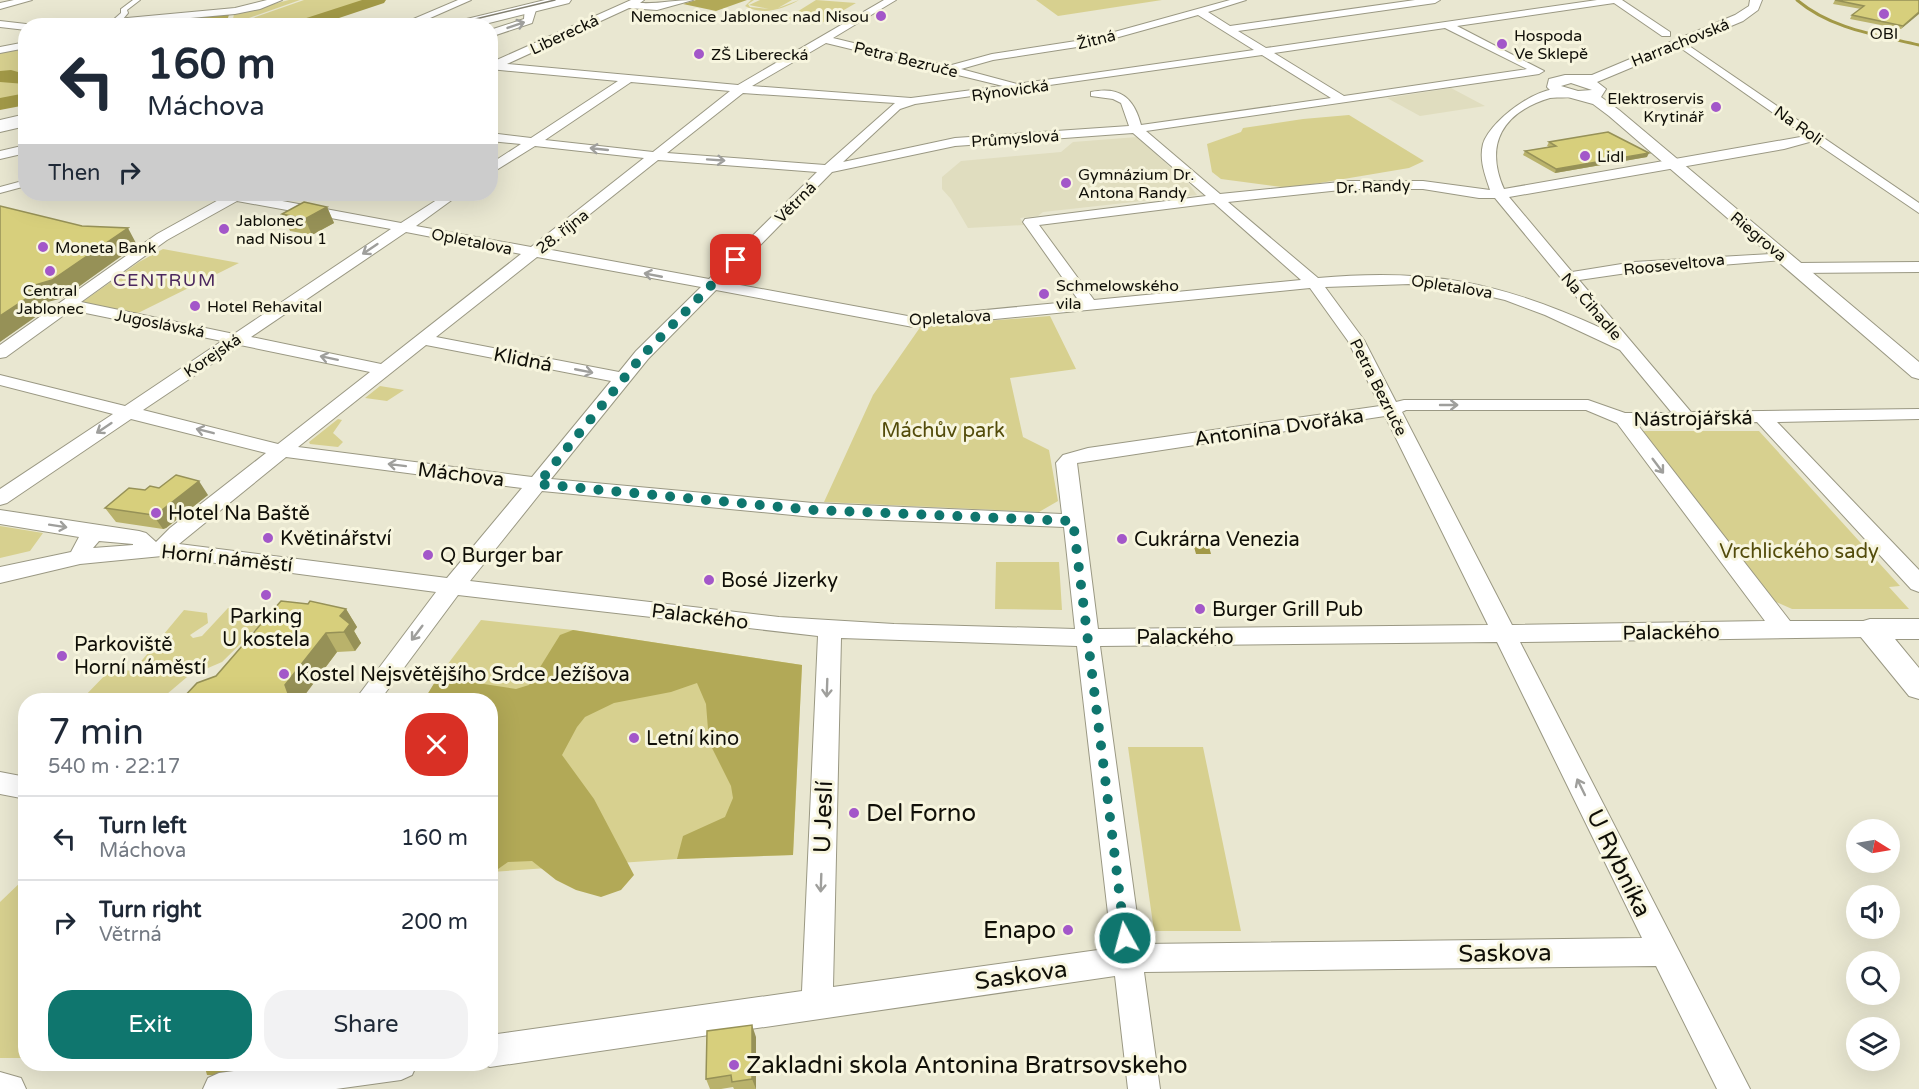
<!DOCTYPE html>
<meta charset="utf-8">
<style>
body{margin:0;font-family:"Varela Round",sans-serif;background:#f2f2f3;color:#1f2937;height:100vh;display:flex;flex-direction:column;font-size:22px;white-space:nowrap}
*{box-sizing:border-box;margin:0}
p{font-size:20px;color:#747a83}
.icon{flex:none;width:33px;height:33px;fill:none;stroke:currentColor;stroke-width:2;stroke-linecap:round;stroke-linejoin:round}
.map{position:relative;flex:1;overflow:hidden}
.panel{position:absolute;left:18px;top:693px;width:480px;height:378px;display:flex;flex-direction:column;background:#fff;border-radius:24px;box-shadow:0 6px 24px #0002}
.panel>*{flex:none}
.guide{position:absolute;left:18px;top:18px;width:480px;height:183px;border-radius:24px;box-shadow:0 6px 24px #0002;background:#fff;color:#1f2937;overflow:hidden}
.needle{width:39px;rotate:101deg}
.tools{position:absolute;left:1846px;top:819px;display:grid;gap:12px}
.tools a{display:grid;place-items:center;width:54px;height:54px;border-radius:50%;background:#fff;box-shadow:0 6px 24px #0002;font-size:30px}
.pin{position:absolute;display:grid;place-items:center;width:51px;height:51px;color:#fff;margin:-26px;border-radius:12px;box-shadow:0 3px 9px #0006}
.me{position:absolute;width:66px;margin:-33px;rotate:353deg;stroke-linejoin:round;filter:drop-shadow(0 0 4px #0008)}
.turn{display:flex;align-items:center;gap:21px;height:126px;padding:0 30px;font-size:27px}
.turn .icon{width:78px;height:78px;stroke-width:2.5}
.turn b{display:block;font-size:42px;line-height:51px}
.then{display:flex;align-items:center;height:57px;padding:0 30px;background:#0003;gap:12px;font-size:22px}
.round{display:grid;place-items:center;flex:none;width:63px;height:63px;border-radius:24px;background:#f2f2f3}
.overview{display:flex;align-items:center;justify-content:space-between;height:102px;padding:0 30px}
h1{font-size:36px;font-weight:600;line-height:45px}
.cta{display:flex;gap:12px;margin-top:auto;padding:12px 30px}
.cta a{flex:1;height:69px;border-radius:24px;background:#0f766e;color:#fff;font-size:24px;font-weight:600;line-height:69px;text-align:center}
.cta a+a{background:#f2f2f3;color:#1f2937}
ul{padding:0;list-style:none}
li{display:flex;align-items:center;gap:18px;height:84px;padding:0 30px;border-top:2px solid #e0e1e3}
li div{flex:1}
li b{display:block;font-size:22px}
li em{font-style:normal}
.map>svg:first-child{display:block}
</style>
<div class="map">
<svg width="1919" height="1089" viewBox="0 0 1919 1089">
<rect width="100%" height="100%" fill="#e9e7d1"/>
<!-- built -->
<path fill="#e0ddbf" d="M1451,88L1485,106L1420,116L1387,98Z
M1137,137L1171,168L1183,176L1197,195L1043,212L1038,216L1020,218L1025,225L968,228L951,199L942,189V177L961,161L1061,152L1073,142Z"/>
<!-- green -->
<path fill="#d7d08f" d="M289,0H300L232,24L234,14Z
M304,0H373L292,25H233Z
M751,0H754L748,4L750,7L769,9L749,5L760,0H792L778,8L799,0C783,9 763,16 745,6Z
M816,0L856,3L818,25L804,23L819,12L801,23L784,20Z
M1036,0H1162L1058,16Z
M25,47V96L0,101V53Z
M1349,115L1424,161L1409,168L1290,188L1221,179L1212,172L1207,144L1241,132L1243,128L1303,119Z
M163,249L239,263L134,315L81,303L139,262Z
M1050,316L1076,369L1010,378L1023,437L1049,450L1058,501L1039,512L824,502L873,395L921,326Z
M380,386L404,390L387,401L365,398Z
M338,419L342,420L333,433L343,442L338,447L310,444L309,442Z
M1641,431H1759L1900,586L1889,587L1909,609H1792L1774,601Z
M0,526L43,533L30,551L0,558Z
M996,562H1059L1062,610L995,609Z
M228,608L271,614L222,662L187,677L160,700H81L111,669L133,671L184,610L207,613L208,623L190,635L193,638L202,636Z
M481,620L573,630L802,665L793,855L677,859L491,872L490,700H424L438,677Z
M1128,747H1203L1241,931H1154Z
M25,878V1058H0V902Z"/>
<!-- forest -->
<path fill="#b2a957" d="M696,0H747L716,11L683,4Z
M230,11L226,25H206L199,22L164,26H114L225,13Z
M573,630L802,665L793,855L677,859L683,836L725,817L733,798L731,786L709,742L706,704L697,683L671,692L614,703L585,717L577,727L562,755L594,799L634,875L621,890L601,897L576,890L556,880L532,861L508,862L491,874L490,700H424L438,677L516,689L529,685L560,635Z
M204,1064H268C254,1075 225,1076 207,1075Z"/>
<!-- water -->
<path fill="#a29947" d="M11,70L25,74V84L0,82V71Z
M1190,532H1205L1211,554H1196Z"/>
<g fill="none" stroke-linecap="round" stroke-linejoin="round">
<!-- stream -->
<path stroke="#a29947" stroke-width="3" d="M1797,0C1831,29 1877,35 1919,45"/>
<!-- river -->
<path fill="#a29947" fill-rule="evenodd" d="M362,0H386L384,3L315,26H289L291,23Z
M26,93V105L0,110V98Z"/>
<defs>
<path id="pedestrian" d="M133,0H140L127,10L128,13L118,25H112V21L121,13V9Z
M26,180V186L0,193V187Z"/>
<path id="minor" d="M14,0H32L0,9V3Z
M267,0H282L260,9L235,14L101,26L127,18L235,8Z
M458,0H471L412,26H397Z
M631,0H644L640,3C658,4 675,0 693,0L657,10L629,8L507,64L738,85L884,0H896L833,38L948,66L992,54L1089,39L1230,0H1246L1208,12L1230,26L1415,0H1440L1435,3L1238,31L1266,48L1597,0H1622L1670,32V36H1662L1614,3L1457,26L1544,71L1539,74L1146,131L1220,194L1350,181H1423L1490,190C1485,175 1479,160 1483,144C1491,118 1552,73 1577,94C1569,100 1559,96 1550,98C1503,112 1484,144 1504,189L1806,136L1675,44V40L1679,39L1919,203V213L1813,141L1784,149L1509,197L1572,272L1634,262L1787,253L1789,256L1787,259L1782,260L1634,272L1579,280L1691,412L1919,409V419L1777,422L1919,570V592L1911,589L1757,422L1637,424L1790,621H1870L1878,623L1881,629L1878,635L1870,637L1520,642L1750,1089H1717L1656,966L1144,972L1160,1089H1128L1115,976L490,1067L482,1064H490V1035L802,991L818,636L458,595L380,700H355L436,592L162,556L80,564L0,583V567L71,552L79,537L0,524V510L139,531L146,533L156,542L170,528L266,453L131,419L7,503L0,505V489L113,414L0,385V375L125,406L222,341L71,310L6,357L0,358V345L157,234L222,198L217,194H245L401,223L446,194H460L416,226L531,247L644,158L535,146L490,174V164L521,144L490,141V133L531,138L618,81L490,69V63ZM1198,15L1254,50L1017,84L961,69L993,60L1090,45ZM1445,28L1527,69L1344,96L1274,53ZM826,43L1003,86L911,98L752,86ZM1262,55L1331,98L1141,125C1134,98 1120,86 1091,92V96L1113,99L1121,103L1129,126L955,138L843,162L900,109L915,104ZM631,82L730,91L653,152L545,140ZM743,93L895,103L825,165L667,153ZM1133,133L1206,196L1025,219L1023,222L1079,301L913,317L724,282L832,172L955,146ZM658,160L817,172L709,279L546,249ZM1350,189H1423L1479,198H1495L1603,329C1501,282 1430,268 1318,278L1228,202ZM237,201L391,229L234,334L81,302L167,240ZM1214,203L1301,280L1094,300L1039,225ZM406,232L521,254L381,364L251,337ZM537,257L701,287L636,351L619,372L436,337ZM1410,284L1454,288L1505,300L1545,315L1620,350L1672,413H1625L1588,400H1404L1396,402L1364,340L1325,287ZM1310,288L1348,341L1380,406L1088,448L1063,455L1056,463L1062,514L813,503L551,479L648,359L716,290L913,327ZM240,345L370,372L278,444L143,410ZM426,345L611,381L532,477L298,447ZM1406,410H1586L1617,423L1765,621L1512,625L1402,412ZM1385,416L1488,625L1098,629L1077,463ZM286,457L522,488L447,578L179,544ZM542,491L813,517L1064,527L1075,629L894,624L779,617L470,581ZM99,541L133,544V545L93,548ZM841,638L1077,646L1112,948L833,987ZM1497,642L1642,938L1141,944L1100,646Z
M525,6H531L536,10L532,23L490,37V30L524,19Z
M0,21L26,24L30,26H26V30L0,27Z
M26,42V48L0,53V47Z
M26,145V153L0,159V151Z
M1919,262V272L1797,273L1789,268L1797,263Z
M0,772L26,777V799L0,794Z
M287,1064H417L412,1075L401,1080L336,1089H203L208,1078L219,1073Z
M0,1072L21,1078L26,1089H0Z"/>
<path id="tertiary" d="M1750,0H1762L1758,10L1743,21L1597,82L1606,89L1601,97L1619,110L1919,362V379L1912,377L1609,116L1593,104L1553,93L1547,87L1549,79L1565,75H1592L1735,15L1749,6ZM1571,83L1592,90L1578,91L1561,86Z
M1870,619H1919V639H1895L1919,668V699L1909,696L1860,636L1856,629L1860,622Z"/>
<path id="primary" d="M545,0H571L569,3L477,26H448L450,23Z
M26,114V126L0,132V120Z"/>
</defs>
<!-- pedestrian casing -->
<use href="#pedestrian" stroke="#9a9883" stroke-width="2"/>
<!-- minor casing -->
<use href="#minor" stroke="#9a9883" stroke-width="2"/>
<!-- tertiary casing -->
<use href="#tertiary" stroke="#9a9883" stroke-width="2"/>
<!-- primary casing -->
<use href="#primary" stroke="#9a9883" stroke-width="2"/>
<!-- pedestrian -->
<use href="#pedestrian" fill="#fff" fill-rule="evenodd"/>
<!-- minor -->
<use href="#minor" fill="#fff" fill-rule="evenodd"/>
<!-- tertiary -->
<use href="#tertiary" fill="#fff" fill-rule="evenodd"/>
<!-- primary -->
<use href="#primary" fill="#fff" fill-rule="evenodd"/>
<!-- tram -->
<path stroke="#807e6f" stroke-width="1.5" d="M446,26L555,0"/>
</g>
<!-- wall -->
<path fill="#b9b26b" d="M1835,0H1919L1901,29L1850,19L1852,15L1861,9L1833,4Z
M1549,142L1647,157L1555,173L1523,155L1525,151L1549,147L1547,146Z
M327,207L334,223L312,235L290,231L282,214Z
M145,490L208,495L166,528L163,529L116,522L105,508Z
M346,609L357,627L354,631L361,643L355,651L337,652L301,700H181L216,676Z
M756,1037V1089H734L733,1087L721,1089H710L706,1079Z"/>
<!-- shaded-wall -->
<path fill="#969157" d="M1919,12V14L1901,29L1903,26Z
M1649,153L1647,157L1555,173L1556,169Z
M327,207L334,223L312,235L305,219Z
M128,228L137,245L63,298L40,304L44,311L0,342V316L25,288Z
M199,481L208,495L166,528L163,529L153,515Z
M346,609L357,627L354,631L361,643L355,651L344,632L340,616Z
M326,633L337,652L301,700H285V685Z
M752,1025L756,1037V1089L752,1079Z"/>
<!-- building -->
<path fill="#d7cf7c" stroke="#969157" stroke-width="1.5" d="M1835,0H1919V12L1903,26L1852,15L1864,6Z
M1608,132L1649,153L1556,169L1525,151L1556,146L1549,142Z
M304,202L327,207L305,219L282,214Z
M0,206L82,226L128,228L52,280L25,288L33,294L0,316Z
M176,475L199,481L157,514L153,515L105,508L129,488L145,490L150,486L159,488Z
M281,601L308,604L310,601L346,609L340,616L350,624L344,632L326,633L285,685L289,696L285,700H181L197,683L216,676Z
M752,1025V1079L732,1082L731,1075L706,1079L707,1031Z"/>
<!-- one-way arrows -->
<defs><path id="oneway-shaft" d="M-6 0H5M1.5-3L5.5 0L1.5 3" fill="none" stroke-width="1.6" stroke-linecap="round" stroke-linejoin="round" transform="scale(1.5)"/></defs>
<g stroke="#9f9f9c">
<use href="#oneway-shaft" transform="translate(516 25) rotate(-19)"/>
<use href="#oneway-shaft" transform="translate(599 149) rotate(-174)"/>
<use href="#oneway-shaft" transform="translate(716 160) rotate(4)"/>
<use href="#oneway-shaft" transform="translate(370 249) rotate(146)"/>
<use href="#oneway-shaft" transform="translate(653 275) rotate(-169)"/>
<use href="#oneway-shaft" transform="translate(329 358) rotate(-168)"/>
<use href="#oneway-shaft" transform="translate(584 371) rotate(11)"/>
<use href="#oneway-shaft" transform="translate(1449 405)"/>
<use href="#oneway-shaft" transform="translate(104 428) rotate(146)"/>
<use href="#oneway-shaft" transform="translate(205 431) rotate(-166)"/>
<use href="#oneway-shaft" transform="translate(397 465) rotate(-173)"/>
<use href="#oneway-shaft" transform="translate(1658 466) rotate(53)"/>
<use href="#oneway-shaft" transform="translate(58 526) rotate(9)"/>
<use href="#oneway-shaft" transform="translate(417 633) rotate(127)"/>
<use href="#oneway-shaft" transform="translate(827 688) rotate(92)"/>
<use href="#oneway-shaft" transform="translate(1581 787) rotate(-116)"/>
<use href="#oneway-shaft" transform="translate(821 883) rotate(92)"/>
</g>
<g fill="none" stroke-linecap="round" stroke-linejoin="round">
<!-- route -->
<path stroke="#0f766e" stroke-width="10" stroke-dasharray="0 18" d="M736,260L642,356L538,484L813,510L1073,521L1125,938"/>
</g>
<!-- markers -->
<g fill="#a357c9" stroke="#f7f5de" stroke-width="2">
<circle cx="1884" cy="14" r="6"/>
<circle cx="881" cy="16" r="6"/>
<circle cx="1502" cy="44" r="6"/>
<circle cx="699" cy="54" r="6"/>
<circle cx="1716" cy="107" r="6"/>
<circle cx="1585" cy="156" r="6"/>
<circle cx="1066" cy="183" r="6"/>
<circle cx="224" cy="229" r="6"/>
<circle cx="43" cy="247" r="6"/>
<circle cx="50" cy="271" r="6"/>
<circle cx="1044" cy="294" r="6"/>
<circle cx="195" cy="306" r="6"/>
<circle cx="156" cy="513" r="6"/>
<circle cx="268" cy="538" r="6"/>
<circle cx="1122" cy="539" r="6"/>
<circle cx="428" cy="555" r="6"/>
<circle cx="709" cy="580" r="6"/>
<circle cx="266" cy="595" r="6"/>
<circle cx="1200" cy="609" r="6"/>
<circle cx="62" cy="656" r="6"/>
<circle cx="284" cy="674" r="6"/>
<circle cx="634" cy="738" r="6"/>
<circle cx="854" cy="813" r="6"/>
<circle cx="1068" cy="930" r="6"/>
<circle cx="734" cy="1065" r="6"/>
</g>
<g text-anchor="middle" stroke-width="6" stroke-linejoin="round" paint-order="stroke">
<!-- far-poi labels -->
<g font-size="16" fill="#100f08" stroke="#f7f5de" text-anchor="start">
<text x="869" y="22" text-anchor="end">Nemocnice Jablonec nad Nisou</text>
<text x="1884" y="39" text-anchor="middle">OBI</text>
<text x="1514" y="41">Hospoda<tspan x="1514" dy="18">Ve Sklepě</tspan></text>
<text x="711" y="60">ZŠ Liberecká</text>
<text x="1704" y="104" text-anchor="end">Elektroservis<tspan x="1704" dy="18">Krytinář</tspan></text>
<text x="1597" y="162">Lidl</text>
<text x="1078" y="180">Gymnázium Dr.<tspan x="1078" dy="18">Antona Randy</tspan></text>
<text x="236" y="226">Jablonec<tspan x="236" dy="18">nad Nisou 1</tspan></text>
<text x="55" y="253">Moneta Bank</text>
<text x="1056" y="291">Schmelowského<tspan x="1056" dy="18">vila</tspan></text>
<text x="50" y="296" text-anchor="middle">Central<tspan x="50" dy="18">Jablonec</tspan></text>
<text x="207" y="312">Hotel Rehavital</text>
</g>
<!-- far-street labels -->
<g font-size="16" fill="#100f08" stroke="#f7f5de">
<text transform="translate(564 34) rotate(-25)" y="6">Liberecká</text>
<text transform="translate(1096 39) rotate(-14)" y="6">Žitná</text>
<text transform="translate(1680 42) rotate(-22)" y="6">Harrachovská</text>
<text transform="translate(906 59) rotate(14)" y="6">Petra Bezruče</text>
<text transform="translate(1010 90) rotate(-8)" y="6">Rýnovická</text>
<text transform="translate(1799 125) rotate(35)" y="6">Na Roli</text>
<text transform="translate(1015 138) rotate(-4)" y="6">Průmyslová</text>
<text transform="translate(1373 186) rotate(-2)" y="6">Dr. Randy</text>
<text transform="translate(795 202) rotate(-45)" y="6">Větrná</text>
<text transform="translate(562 231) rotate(-38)" y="6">28. října</text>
<text transform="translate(1759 236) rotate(40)" y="6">Riegrova</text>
<text transform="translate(472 241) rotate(11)" y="6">Opletalova</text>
<text transform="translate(1674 264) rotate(-6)" y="6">Rooseveltova</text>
<text transform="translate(1452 286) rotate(9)" y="6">Opletalova</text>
<text transform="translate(1592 306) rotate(49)" y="6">Na Čihadle</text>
<text transform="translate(950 317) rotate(-3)" y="6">Opletalova</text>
<text transform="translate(160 323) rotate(11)" y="6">Jugoslávská</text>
<text transform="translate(212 355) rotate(-34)" y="6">Korejská</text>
<text transform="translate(1379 387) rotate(63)" y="6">Petra Bezruče</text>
</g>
<!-- far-neighbourhood labels -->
<g font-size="18" letter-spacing="1.5" fill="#4b275e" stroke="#f7f5de">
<text x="165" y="286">CENTRUM</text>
</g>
<!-- street labels -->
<g font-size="20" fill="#100f08" stroke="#f7f5de">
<text transform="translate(523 359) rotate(11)" y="7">Klidná</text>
<text transform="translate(1693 418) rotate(-1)" y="7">Nástrojářská</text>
<text transform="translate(1279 427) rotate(-8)" y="7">Antonína Dvořáka</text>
<text transform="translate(461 474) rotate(7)" y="7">Máchova</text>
<text transform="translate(227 558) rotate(6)" y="7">Horní náměstí</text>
<text transform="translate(700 616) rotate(7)" y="7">Palackého</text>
<text transform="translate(1671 632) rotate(-1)" y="7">Palackého</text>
<text x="1185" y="644">Palackého</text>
</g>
<!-- park labels -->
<g font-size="20" fill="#534c0b" stroke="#f7f5de">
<text x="943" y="437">Máchův park</text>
<text x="1799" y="558">Vrchlického sady</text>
</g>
<!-- poi labels -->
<g font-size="20" fill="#100f08" stroke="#f7f5de" text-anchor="start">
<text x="168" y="520">Hotel Na Baště</text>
<text x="280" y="545">Květinářství</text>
<text x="1134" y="546">Cukrárna Venezia</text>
<text x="440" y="562">Q Burger bar</text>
<text x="721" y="587">Bosé Jizerky</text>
<text x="1212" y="616">Burger Grill Pub</text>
<text x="266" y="623" text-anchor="middle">Parking<tspan x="266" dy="23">U kostela</tspan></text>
<text x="74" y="651">Parkoviště<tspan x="74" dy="23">Horní náměstí</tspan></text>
<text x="296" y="681">Kostel Nejsvětějšího Srdce Ježíšova</text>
<text x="646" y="745">Letní kino</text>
</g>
<!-- near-poi labels -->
<g font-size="24" fill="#100f08" stroke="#f7f5de" text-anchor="start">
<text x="866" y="821">Del Forno</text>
<text x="1056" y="938" text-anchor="end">Enapo</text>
<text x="746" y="1073">Zakladni skola Antonina Bratrsovskeho</text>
</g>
<!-- near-street labels -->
<g font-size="24" fill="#100f08" stroke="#f7f5de">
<text transform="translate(823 817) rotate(-88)" y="8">U Jeslí</text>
<text transform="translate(1619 863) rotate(64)" y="8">U Rybníka</text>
<text transform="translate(1505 953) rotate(-1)" y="8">Saskova</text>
<text transform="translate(1021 975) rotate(-8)" y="8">Saskova</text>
</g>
</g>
</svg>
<div class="tools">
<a><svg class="needle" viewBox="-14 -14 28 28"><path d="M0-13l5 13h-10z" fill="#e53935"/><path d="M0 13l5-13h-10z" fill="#747a83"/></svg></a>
<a><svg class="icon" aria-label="sound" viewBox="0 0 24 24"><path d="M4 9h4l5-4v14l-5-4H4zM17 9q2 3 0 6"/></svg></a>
<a><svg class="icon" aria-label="search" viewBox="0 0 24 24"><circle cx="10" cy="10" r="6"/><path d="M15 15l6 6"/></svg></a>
<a><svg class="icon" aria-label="layers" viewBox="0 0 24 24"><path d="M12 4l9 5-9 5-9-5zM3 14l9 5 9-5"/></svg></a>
</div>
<div class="pin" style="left:736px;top:260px;background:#d93025"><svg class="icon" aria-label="arrive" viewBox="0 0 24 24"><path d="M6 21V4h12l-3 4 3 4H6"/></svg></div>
<svg class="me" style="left:1125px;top:938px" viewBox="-20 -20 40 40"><circle r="17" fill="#0f766e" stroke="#fff" stroke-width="3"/><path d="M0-11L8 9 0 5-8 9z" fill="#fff"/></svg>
<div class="guide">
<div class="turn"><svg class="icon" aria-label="left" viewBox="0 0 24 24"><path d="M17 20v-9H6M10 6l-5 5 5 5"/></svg><div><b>160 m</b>Máchova</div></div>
<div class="then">Then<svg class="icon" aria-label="right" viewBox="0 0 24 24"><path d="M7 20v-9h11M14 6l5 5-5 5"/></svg></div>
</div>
<section class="panel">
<div class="overview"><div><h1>7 min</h1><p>540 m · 22:17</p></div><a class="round" style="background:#d93025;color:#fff"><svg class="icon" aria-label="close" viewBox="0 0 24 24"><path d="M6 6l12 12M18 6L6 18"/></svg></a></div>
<ul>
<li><svg class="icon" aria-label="left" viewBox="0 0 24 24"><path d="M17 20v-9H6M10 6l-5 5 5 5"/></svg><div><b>Turn left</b><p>Máchova</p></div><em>160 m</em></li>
<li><svg class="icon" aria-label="right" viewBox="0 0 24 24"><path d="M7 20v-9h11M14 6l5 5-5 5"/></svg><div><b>Turn right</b><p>Větrná</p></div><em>200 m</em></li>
</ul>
<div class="cta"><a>Exit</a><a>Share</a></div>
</section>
</div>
